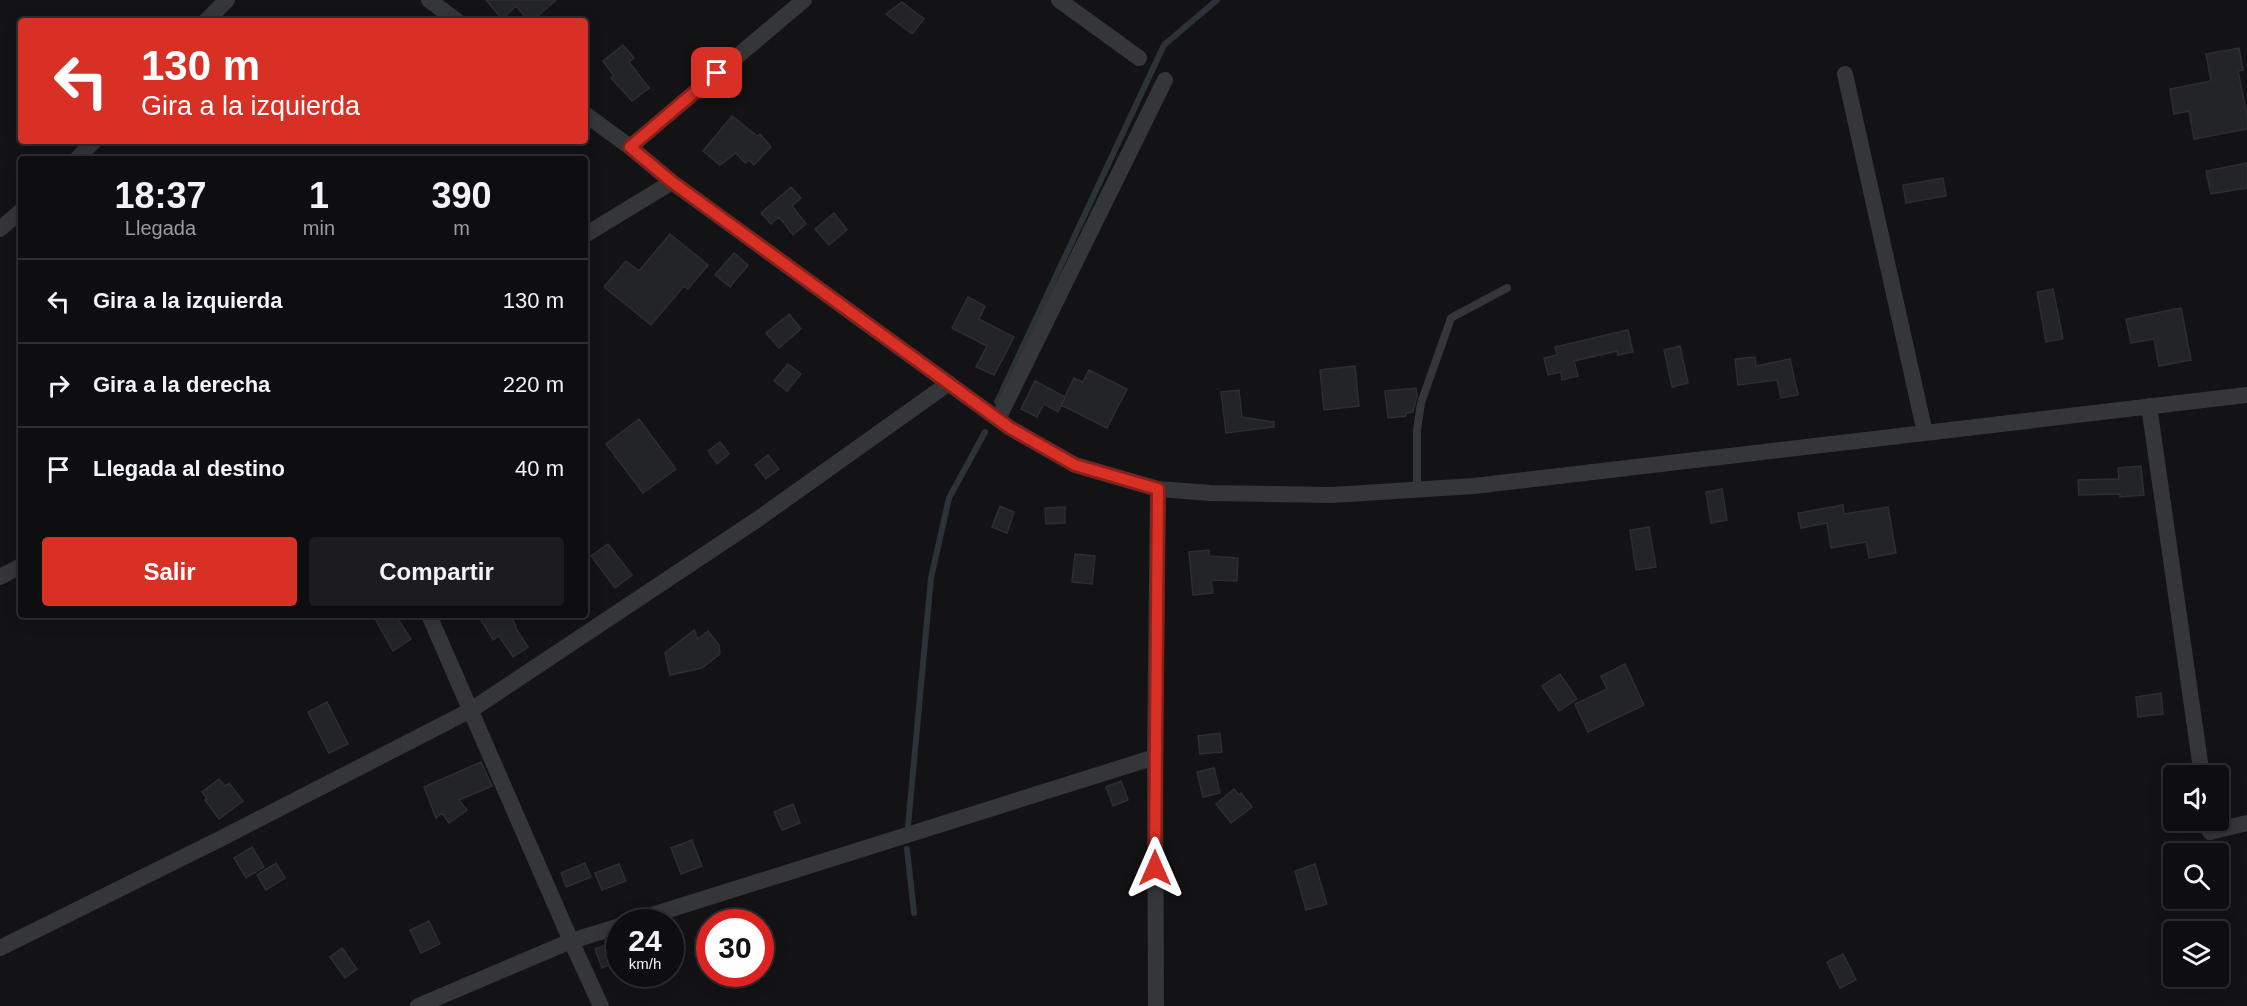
<!DOCTYPE html>
<html lang="es">
<style>
body{margin:0;font-family:Helvetica,sans-serif;background:#1c1c1e;color:#f1f3f6;height:100vh;display:flex;flex-direction:column;font-size:22px;white-space:nowrap}
*{box-sizing:border-box;margin:0}
p{font-size:20px;color:#9b9c9f}
.icon{flex:none;width:33px;height:33px;fill:none;stroke:currentColor;stroke-width:2;stroke-linecap:round;stroke-linejoin:round}
.map{position:relative;flex:1;overflow:hidden}
.drawer{position:absolute;left:18px;top:156px;width:570px;height:462px;display:flex;flex-direction:column;background:#0e0e10;border-radius:6px;box-shadow:0 3px 15px #0003,0 0 0 2px #2e2e30}
.drawer>*{flex:none}
.banner{position:absolute;left:18px;top:18px;width:570px;height:126px;border-radius:6px;box-shadow:0 3px 15px #0003,0 0 0 2px #2e2e30;background:#d93025;color:#fff;overflow:hidden}
.buttons{position:absolute;left:2163px;top:765px;display:grid;gap:12px}
.buttons a{display:grid;place-items:center;width:66px;height:66px;border-radius:6px;background:#0e0e10;box-shadow:0 3px 15px #0003,0 0 0 2px #2e2e30;font-size:30px}
.speed{position:absolute;left:606px;top:909px;display:flex;gap:12px;font-size:30px;font-weight:700;text-align:center}
.speed>*{display:grid;place-content:center;width:78px;height:78px;border-radius:50%;background:#0e0e10;box-shadow:0 3px 15px #0003,0 0 0 2px #2e2e30;line-height:1}
.speed small{font-size:15px;font-weight:400}
.speed .limit{border:9px solid #d22;background:#fff;color:#111}
.pin{position:absolute;display:grid;place-items:center;width:51px;height:51px;color:#fff;margin:-26px;border-radius:12px;box-shadow:0 3px 9px #0006}
.me{position:absolute;width:66px;margin:-33px;rotate:0deg;stroke-linejoin:round;filter:drop-shadow(0 0 4px #0008)}
.turn{display:flex;align-items:center;gap:21px;height:126px;padding:0 24px;font-size:27px}
.turn .icon{width:78px;height:78px;stroke-width:2.5}
.turn b{display:block;font-size:42px;line-height:51px}
.eta{display:flex;justify-content:space-evenly;align-items:center;height:102px;text-align:center}
.eta b{font-size:36px;font-weight:700;line-height:42px}
.button{display:flex;gap:12px;margin-top:auto;padding:12px 24px}
.button a{flex:1;height:69px;border-radius:6px;background:#d93025;color:#fff;font-size:24px;font-weight:700;line-height:69px;text-align:center}
.button a+a{background:#1c1c1e;color:#f1f3f6}
ul{padding:0;list-style:none}
li{display:flex;align-items:center;gap:18px;height:84px;padding:0 24px;border-top:2px solid #2e2e30}
li div{flex:1}
li b{display:block;font-size:22px}
li em{font-style:normal}
.map>svg:first-child{display:block}
</style>
<div class="map">
<svg width="2247" height="1006" viewBox="0 0 2247 1006">
<rect width="100%" height="100%" fill="#131315"/>
<g fill="none" stroke-linecap="round" stroke-linejoin="round">
<!-- stream -->
<path stroke="#2b3337" stroke-width="6" d="M997,402L1164,45L1217,0
M908,826L931,578L949,498L985,432
M907,849L914,913"/>
</g>
<!-- building -->
<path fill="#232426" stroke="#2d2e31" stroke-width="1.5" d="M486,0H556L532,21H529L516,6L502,19Z
M902,2L924,19L912,34L886,14Z
M623,45L634,58L629,62L649,88L632,101L611,78L614,76L603,61Z
M2239,48L2243,70L2238,71L2247,115V129L2194,139L2189,111L2174,114L2170,89L2211,81L2206,54Z
M732,116L757,136L760,134L771,147L754,165L749,160L745,163L736,153L720,165L703,151Z
M2247,163V188L2211,194L2206,171Z
M1943,178L1946,196L1906,203L1903,185Z
M791,187L801,198L792,206L806,224L793,235L779,217L771,224L761,213Z
M834,213L847,230L829,245L815,229Z
M670,234L708,265L688,289L684,286L651,325L604,287L626,261L639,271Z
M734,253L748,265L730,287L715,275Z
M2053,289L2063,339L2046,342L2037,292Z
M968,297L985,306L979,319L1014,337L994,375L976,367L987,346L952,328Z
M2181,308L2191,360L2159,366L2154,339L2131,343L2126,319Z
M789,314L801,329L779,348L766,333Z
M1628,330L1633,352L1618,355L1617,351L1574,361L1578,376L1562,380L1561,372L1548,375L1544,358L1557,355L1555,347Z
M1680,346L1688,383L1672,387L1664,350Z
M1755,357L1756,366L1790,359L1798,395L1781,398L1777,380L1738,385L1735,359Z
M788,364L801,374L787,391L774,381Z
M1355,366L1359,406L1324,410L1320,370Z
M1089,370L1127,389L1107,428L1061,405L1074,378L1083,382Z
M1035,381L1065,397L1058,412L1044,404L1037,417L1021,409Z
M1416,388L1417,396L1413,412L1406,413V416L1388,418L1385,391Z
M1239,390L1242,417L1274,422V427L1226,433L1221,392Z
M639,419L676,469L643,493L606,444Z
M720,442L729,454L717,464L708,451Z
M768,455L779,469L766,479L755,465Z
M2141,466L2144,495L2120,497V494L2079,495L2078,480L2119,479L2118,468Z
M1722,489L1727,520L1711,523L1706,492Z
M1843,505L1844,514L1888,507L1896,553L1869,558L1866,542L1831,548L1827,523L1801,528L1798,513Z
M1000,506L1014,512L1007,533L992,527Z
M1065,507V523L1046,524L1045,508Z
M1649,527L1656,567L1636,570L1630,530Z
M608,544L632,575L615,588L591,556Z
M1209,550V556L1238,558L1237,581L1211,580L1213,593L1193,595L1189,552Z
M1075,554L1095,556L1092,584L1072,582Z
M373,615H395L411,639L393,651Z
M478,615H510L516,626L515,627L528,647L513,657L499,636L493,640Z
M694,630L698,639L708,631L719,645L720,654L702,668L670,675L665,653Z
M1625,664L1644,705L1588,732L1575,704L1607,689L1601,676Z
M1560,674L1577,699L1559,711L1542,686Z
M2161,693L2163,714L2138,717L2136,697Z
M327,702L348,744L329,753L308,712Z
M1220,733L1222,752L1200,754L1198,736Z
M481,762L492,786L459,800L467,810L449,823L442,813L436,818L424,787Z
M1214,768L1220,793L1203,797L1197,772Z
M219,779L225,786L229,783L243,801L219,819L205,800L207,799L202,792Z
M1121,781L1128,800L1113,806L1106,787Z
M1234,789L1239,795L1241,793L1252,807L1231,823L1216,804Z
M793,804L800,823L782,830L774,812Z
M692,840L702,866L681,874L671,848Z
M252,847L264,867L246,878L234,858Z
M276,863L285,878L266,890L257,875Z
M585,863L591,877L566,887L561,873Z
M619,864L626,881L602,890L595,873Z
M1315,864L1327,904L1306,910L1295,871Z
M429,921L440,944L421,953L410,930Z
M612,943L613,946L620,943V961L602,968L595,949Z
M342,948L357,969L345,978L330,957Z
M1843,954L1856,980L1840,988L1827,962Z"/>
<g fill="none" stroke-linecap="round" stroke-linejoin="round">
<!-- lane -->
<path stroke="#353639" stroke-width="8" d="M1417,490V430L1421,403L1451,318L1507,288"/>
<!-- street -->
<path stroke="#353639" stroke-width="16" d="M429,0L457,21
M1059,0L1139,58
M206,21L227,0
M1845,74L1925,433
M585,114L630,147L672,182L1010,428L1075,465L1158,489L1210,493L1332,495L1474,486L2247,395
M630,147L804,0
M77,159L94,141
M0,229L21,211
M585,235L672,182
M2149,406L2202,776
M998,419L1165,80
M0,577L21,566
M429,615L571,941L601,1006
M2208,820L2210,832L2247,823
M630,922L1155,757
M0,948L218,840L471,710L758,519L949,383
M418,1006L571,941L620,926
M1156,1006L1155,757L1158,489"/>
</g>
<g fill="none" stroke-linecap="round" stroke-linejoin="round">
<defs>
<path id="route" d="M717,73L630,147L672,182L1010,428L1075,465L1158,489L1155,868"/>
</defs>
<!-- route casing -->
<use href="#route" stroke="#8d1f18" stroke-width="15"/>
<!-- route -->
<use href="#route" stroke="#d93025" stroke-width="10"/>
</g>
</svg>
<div class="buttons">
<a><svg class="icon" aria-label="sound" viewBox="0 0 24 24"><path d="M4 9h4l5-4v14l-5-4H4zM17 9q2 3 0 6"/></svg></a>
<a><svg class="icon" aria-label="search" viewBox="0 0 24 24"><circle cx="10" cy="10" r="6"/><path d="M15 15l6 6"/></svg></a>
<a><svg class="icon" aria-label="layers" viewBox="0 0 24 24"><path d="M12 4l9 5-9 5-9-5zM3 14l9 5 9-5"/></svg></a>
</div>
<div class="speed"><div>24<small>km/h</small></div><div class="limit">30</div></div>
<div class="pin" style="left:717px;top:73px;background:#d93025"><svg class="icon" aria-label="arrive" viewBox="0 0 24 24"><path d="M6 21V4h12l-3 4 3 4H6"/></svg></div>
<svg class="me" style="left:1155px;top:868px" viewBox="-20 -20 40 40"><path d="M0-17L14 15 0 8-14 15z" fill="#d93025" stroke="#fff" stroke-width="4"/></svg>
<div class="banner">
<div class="turn"><svg class="icon" aria-label="left" viewBox="0 0 24 24"><path d="M17 20v-9H6M10 6l-5 5 5 5"/></svg><div><b>130 m</b>Gira a la izquierda</div></div>
</div>
<section class="drawer">
<div class="eta">
<div><b>18:37</b><p>Llegada</p></div>
<div><b>1</b><p>min</p></div>
<div><b>390</b><p>m</p></div>
</div>
<ul>
<li><svg class="icon" aria-label="left" viewBox="0 0 24 24"><path d="M17 20v-9H6M10 6l-5 5 5 5"/></svg><div><b>Gira a la izquierda</b></div><em>130 m</em></li>
<li><svg class="icon" aria-label="right" viewBox="0 0 24 24"><path d="M7 20v-9h11M14 6l5 5-5 5"/></svg><div><b>Gira a la derecha</b></div><em>220 m</em></li>
<li><svg class="icon" aria-label="arrive" viewBox="0 0 24 24"><path d="M6 21V4h12l-3 4 3 4H6"/></svg><div><b>Llegada al destino</b></div><em>40 m</em></li>
</ul>
<div class="button"><a>Salir</a><a>Compartir</a></div>
</section>
</div>
